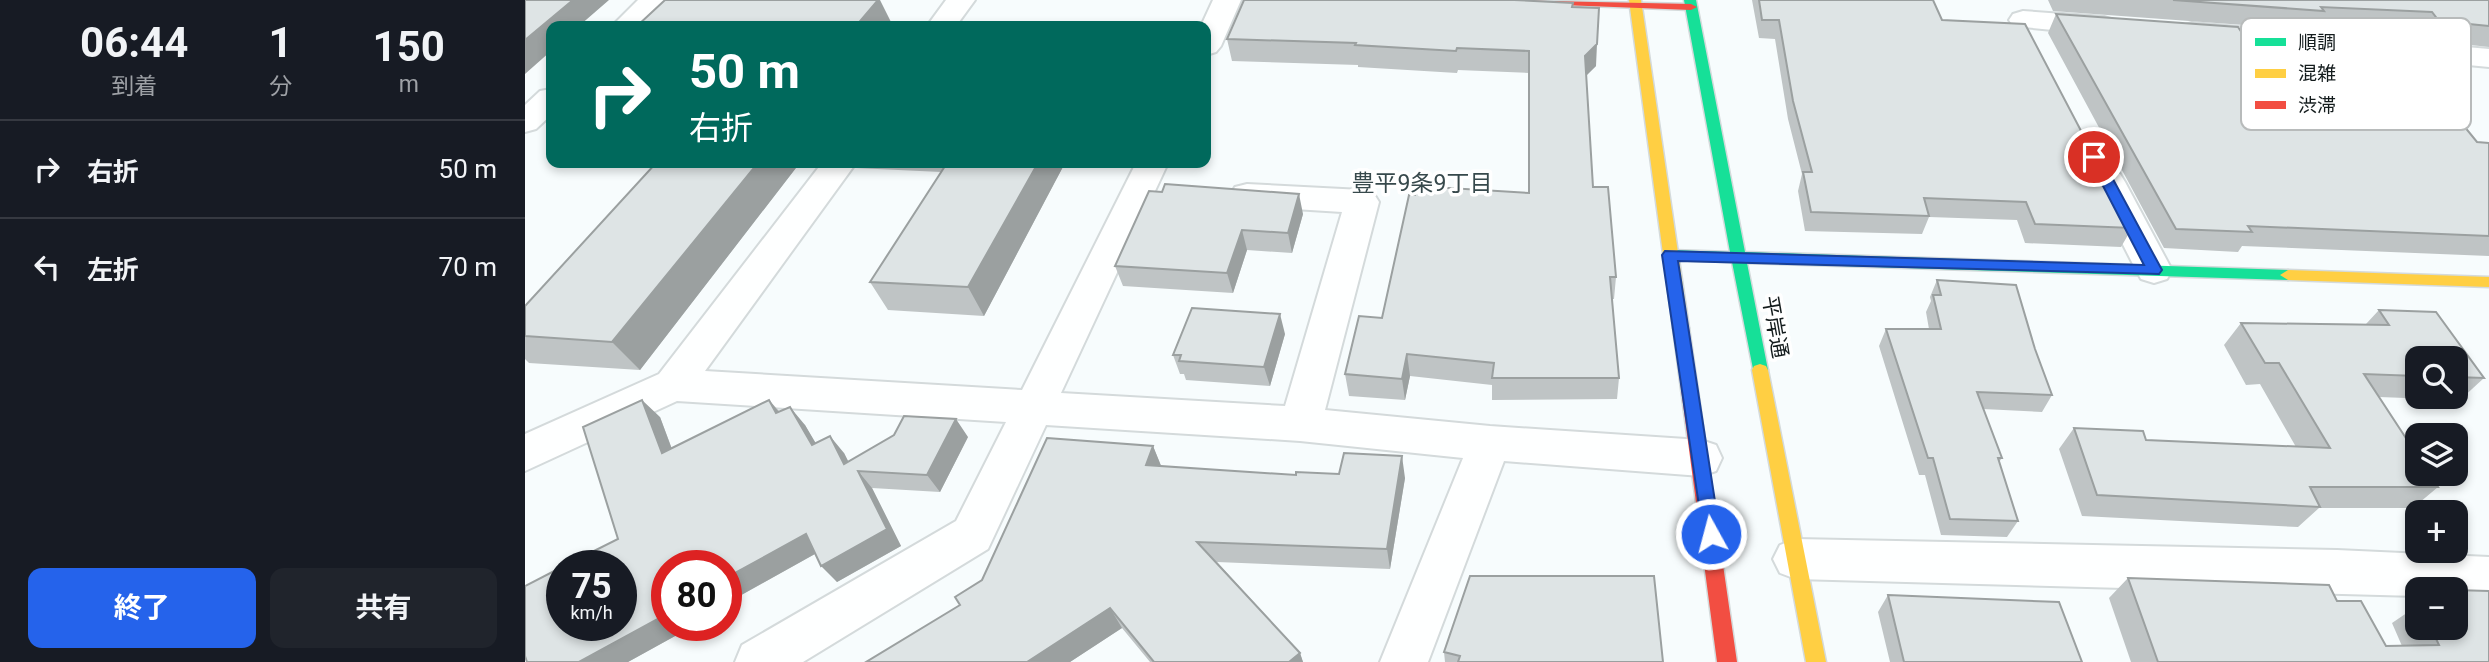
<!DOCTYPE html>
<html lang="ja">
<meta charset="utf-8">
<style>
body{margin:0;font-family:Roboto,"Noto Sans JP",sans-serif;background:#20242c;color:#f1f3f6;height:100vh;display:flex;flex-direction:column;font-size:26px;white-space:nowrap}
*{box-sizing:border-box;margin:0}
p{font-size:23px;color:#9ea1a6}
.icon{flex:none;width:38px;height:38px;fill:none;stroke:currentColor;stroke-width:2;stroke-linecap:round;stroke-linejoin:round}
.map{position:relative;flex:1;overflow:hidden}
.sheet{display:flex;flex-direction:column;background:#171b24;width:525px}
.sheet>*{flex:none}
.hud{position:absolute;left:21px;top:21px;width:665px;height:147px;border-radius:14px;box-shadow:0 4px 10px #0003;background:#00695c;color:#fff;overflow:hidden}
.buttons{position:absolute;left:1880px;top:346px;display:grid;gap:14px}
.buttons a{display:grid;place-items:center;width:63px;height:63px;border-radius:14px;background:#171b24;box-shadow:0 4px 10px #0003;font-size:35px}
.speed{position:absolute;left:21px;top:550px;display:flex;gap:14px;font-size:35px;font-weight:700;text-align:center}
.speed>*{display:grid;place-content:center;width:91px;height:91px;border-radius:50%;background:#171b24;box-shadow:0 4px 10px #0003;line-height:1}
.speed small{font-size:18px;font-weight:400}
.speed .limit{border:10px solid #d22;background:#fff;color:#111}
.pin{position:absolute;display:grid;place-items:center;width:60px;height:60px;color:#fff;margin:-30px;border:4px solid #fff;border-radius:50%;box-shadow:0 2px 7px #0007}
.me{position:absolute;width:77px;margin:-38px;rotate:353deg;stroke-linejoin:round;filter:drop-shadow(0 0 5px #0008)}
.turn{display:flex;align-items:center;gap:24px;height:147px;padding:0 28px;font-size:32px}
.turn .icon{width:91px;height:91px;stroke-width:2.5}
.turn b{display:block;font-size:49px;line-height:60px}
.eta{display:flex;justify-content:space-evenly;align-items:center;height:119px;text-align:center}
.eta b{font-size:42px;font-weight:700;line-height:49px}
.primary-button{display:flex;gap:14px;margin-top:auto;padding:14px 28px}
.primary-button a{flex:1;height:80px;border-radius:14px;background:#2563eb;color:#fff;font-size:28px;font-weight:700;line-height:80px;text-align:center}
.primary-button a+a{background:#20242c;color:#f1f3f6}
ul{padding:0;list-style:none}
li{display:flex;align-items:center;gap:21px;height:98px;padding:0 28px;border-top:2px solid #363941}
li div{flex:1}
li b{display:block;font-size:26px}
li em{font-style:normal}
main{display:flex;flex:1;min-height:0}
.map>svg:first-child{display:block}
</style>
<main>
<section class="sheet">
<div class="eta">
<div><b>06:44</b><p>到着</p></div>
<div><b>1</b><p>分</p></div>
<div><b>150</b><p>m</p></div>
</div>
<ul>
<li><svg class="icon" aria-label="right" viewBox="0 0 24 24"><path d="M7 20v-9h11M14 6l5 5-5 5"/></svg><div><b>右折</b></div><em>50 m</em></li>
<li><svg class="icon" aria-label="left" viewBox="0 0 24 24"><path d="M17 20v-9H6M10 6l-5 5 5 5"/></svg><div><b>左折</b></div><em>70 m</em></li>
</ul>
<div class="primary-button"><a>終了</a><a>共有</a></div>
</section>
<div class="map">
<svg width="1964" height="662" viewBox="0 0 1964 662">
<rect width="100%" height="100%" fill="#f7fcfd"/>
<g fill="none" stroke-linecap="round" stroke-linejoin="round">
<defs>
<path id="street" d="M113,0H143L117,26H87Z
M421,0H450L431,26H402Z
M688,0H716L696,46L691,52L681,55V26H676Z
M1498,11L1579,17L1589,20L1593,26L1589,32L1579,35L1488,26L1484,20L1488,14Z
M1667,23L1964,49V67L1657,38L1652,32L1657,26Z
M26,89V115L11,129L0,132V105L15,91Z
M297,163H331L180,371L497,390L611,163H643L536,393L760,406L817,212L722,206L710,203L705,195L710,187L722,184L837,190L849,194L854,202L800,410L965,426L1176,440L1191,445L1197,458L1191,471L1176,476L979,461L903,662H855L938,458L775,441L521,425L463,549L278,662H210L217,645L431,521L481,422L152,401L0,471V434L134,374Z
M1583,171L1595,174L1600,182L1647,270L1642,279L1629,283L1616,279L1611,270L1566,182L1571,174Z
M1271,539L1812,550L1964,557V599L1930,597V590H1892V596L1271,579L1255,573L1248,559L1255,545Z"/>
<path id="fast" d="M1159,0H1171L1220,252L1763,270L1771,275L1763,280L1222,263L1243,370L1241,374H1229L1207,262L1145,260L1138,255L1145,250L1205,252Z"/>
<path id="slow" d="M1104,0H1116L1164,328L1156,334L1148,328Z
M1763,270L1964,277V287L1763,280L1755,275Z
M1235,364L1241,366L1243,370L1301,662H1281L1227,370L1229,366Z"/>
<path id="jam" d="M980,0L1166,4L1172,7L1166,10L986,3Z
M1156,322L1164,328L1212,662H1192L1148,328Z"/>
</defs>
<!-- street casing -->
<use href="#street" stroke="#d4dadb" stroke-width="4"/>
<!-- fast casing -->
<use href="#fast" stroke="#d4dadb" stroke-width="3"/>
<!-- slow casing -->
<use href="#slow" stroke="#d4dadb" stroke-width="3"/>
<!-- jam casing -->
<use href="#jam" stroke="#d4dadb" stroke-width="3"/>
<!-- street -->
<use href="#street" fill="#feffff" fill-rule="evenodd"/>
<!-- fast -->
<use href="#fast" fill="#16e098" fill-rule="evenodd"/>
<!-- slow -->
<use href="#slow" fill="#ffcf43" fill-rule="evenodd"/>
<!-- jam -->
<use href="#jam" fill="#f24e42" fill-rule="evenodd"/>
</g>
<!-- wall -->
<path fill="#bfc4c5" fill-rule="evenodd" d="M1227,0H1408L1417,20L1607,228L1596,247L1500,243L1492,220L1404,217L1397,234L1280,231L1273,191L1277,174L1263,119L1250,39L1234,38Z
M1523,0H1964V47L1900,40L1893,31L1789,26L1787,30L1528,11Z
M1048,7L1071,66L1061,75L1068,187L1091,277L1089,299H1087L1094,378L1092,399L967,400V385L885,376L880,400L824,396L820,374L857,318L1003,193L1004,73L933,70L932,73L833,67V65L707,61L702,39Z
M1531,14L1756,92L1952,142L1964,143V256L1717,246L1713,252L1639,248L1523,33Z
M131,163H295L292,165L274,164L115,370L4,363L0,359V306Z
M328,163H540L459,316L363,310L345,282L416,172L331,168Z
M624,191L778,214L767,253L722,250L708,293L598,286L590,266Z
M1412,280L1510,349L1527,395L1517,412L1458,409L1477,458L1474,462L1493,521L1482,537L1416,535L1400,475H1394L1354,346L1361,329H1404L1401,312L1406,301L1405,297Z
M1854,310L1911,312L1959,378L1935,400L1854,397L1892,455V474H1904L1913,487L1888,508H1794L1773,527L1557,516L1534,449L1549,428L1618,431L1621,440L1771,447L1735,384L1721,385L1699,345L1716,323L1841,324ZM1892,359H1930V397H1892Z
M760,334L745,386L661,380L659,374H655L648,355Z
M244,400L255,412L280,425L290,443L319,453L323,461L443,437L415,492L347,488L376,546L312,582L290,554L202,603L204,606L142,625H170L103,662H2L93,539L135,417L147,449Z
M628,446L636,466L771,475L880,478L865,569L692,562L775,653L778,662H625L597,628L545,662H341L435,605L457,580Z
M1603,578L1812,601L1861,646H1877L1867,623L1892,606V628H1930V598L1964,662H1606L1584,598Z
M1363,595L1557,662H1365L1353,612Z
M919,652L1138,662H920Z"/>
<!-- shaded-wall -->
<path fill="#9ba0a0" d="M48,0H84L54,26H26V51L0,74V40Z
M353,0H355L368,26H331Z
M1072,44L1071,66L1059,78L1060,56Z
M233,163H273L274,164L115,370L87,342Z
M513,163H540L459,316L443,287Z
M774,194L778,214L767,253L763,233Z
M717,230L722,250L708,293L702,273Z
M755,314L760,334L745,386L739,367Z
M882,354L885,376L880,400L877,379Z
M117,400L135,417L155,471L137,453Z
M244,400L259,418L251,413Z
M265,407L280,425L302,462L287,445Z
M431,419L443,437L415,492L402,475Z
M305,436L319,453L333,481L319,464Z
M628,446L637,468L621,465Z
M877,456L880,478L865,569L862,549Z
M333,471L347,488L376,546L312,582L296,566Z
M281,534L297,550L202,603L204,606L201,607V578Z
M585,608L597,628L545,662H502Z
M142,614V625H170L103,662H54Z
M775,653L778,662H764Z"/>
<!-- building -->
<path fill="#dee4e5" stroke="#9ba0a0" stroke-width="2" d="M0,0H48L0,40Z
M140,0H353L331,26H112Z
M719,0H989L1048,3L1047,7L1074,8L1072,44L1060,56L1068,187H1083L1091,277H1085L1094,378H967L969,363L882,354L877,379L820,374L834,316L857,318L884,195H890L892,186L1004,193V51L932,48L931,51L830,45L831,43L702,39Z
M1234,0H1408L1417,20L1500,24L1607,228L1510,224L1501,202L1399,198L1404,216L1286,212L1278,172H1287L1268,101L1254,20H1237Z
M1648,0H1964V26L1914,21L1907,12L1796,7L1799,11Z
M1531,14L1713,27L1756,92L1921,104L1952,142L1964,143V236L1723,226L1727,232L1651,229Z
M131,163H233L87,342L0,336V306Z
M422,163H513L443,287L345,282Z
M640,184L774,194L763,233L717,230L702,273L590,266L624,191L637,192Z
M1412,280L1491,285L1510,349L1527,395L1452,392L1477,458H1473L1493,521L1425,519L1408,458H1403L1361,329H1416L1408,295H1416Z
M667,308L755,314L739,367L654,361L656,355H648Z
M1854,310L1911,312L1959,378L1930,377V359H1892V376L1839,374L1892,455V474H1904L1913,487H1785L1795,507L1572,495L1549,428L1618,431L1621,440L1805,448L1754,363H1740L1716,323L1864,325Z
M117,400L137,453L244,400L251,413L265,407L287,445L305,436L319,464L369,435L379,416L431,419L402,475L333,471L362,529L296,566L281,534L201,578V565H142V614L54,662H2L0,656V586L37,567V625H96V565H41L93,539L58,427Z
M522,438L628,446L621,465L771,475V472L814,474L819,453L877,456L862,549L672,542L775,653L764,662H629L585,608L502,662H341L435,605L430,597L457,580Z
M945,576H1129L1138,662H933L935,656L919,652Z
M1603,578L1804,585L1812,601H1836L1861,646L1914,645L1906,628H1930V602H1933L1930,598V590L1964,591V662H1633Z
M1363,595L1534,602L1557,662H1379Z"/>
<!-- route -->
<path fill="#2563eb" stroke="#184099" stroke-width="2" d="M1569,152L1576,157L1637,270L1634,274L1153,261L1195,534L1193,540L1186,543L1179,540L1137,255L1140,251L1619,265L1563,157Z"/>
<g text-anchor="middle" stroke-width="7" stroke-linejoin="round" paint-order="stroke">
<!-- street labels -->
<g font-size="21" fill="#141c1d" stroke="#fff">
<text transform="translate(1250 327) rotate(80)" y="7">平岸通</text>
</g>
<!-- neighbourhood labels -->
<g font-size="23" fill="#37494c" stroke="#fff">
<text x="897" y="191">豊平9条9丁目</text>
</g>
</g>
<!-- legend -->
<rect x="1716" y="18" width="230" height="112" rx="10" fill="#fff" stroke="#b8bbbb" stroke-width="2"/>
<rect x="1730" y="38" width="31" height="8" fill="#16e098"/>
<rect x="1730" y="69" width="31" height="9" fill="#ffcf43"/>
<rect x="1730" y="101" width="31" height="8" fill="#f24e42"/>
<g font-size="19" fill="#141c1d">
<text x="1773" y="49">順調</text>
<text x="1773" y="80">混雑</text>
<text x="1773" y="112">渋滞</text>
</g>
</svg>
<div class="buttons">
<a><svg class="icon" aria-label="search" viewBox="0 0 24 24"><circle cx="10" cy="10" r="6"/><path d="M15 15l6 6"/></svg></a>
<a><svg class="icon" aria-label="layers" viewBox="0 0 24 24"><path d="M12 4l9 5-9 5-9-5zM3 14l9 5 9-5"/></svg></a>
<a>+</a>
<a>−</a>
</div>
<div class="speed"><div>75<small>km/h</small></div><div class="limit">80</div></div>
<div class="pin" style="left:1569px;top:157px;background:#d93025"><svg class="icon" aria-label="arrive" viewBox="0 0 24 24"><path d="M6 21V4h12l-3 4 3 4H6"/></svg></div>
<svg class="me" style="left:1186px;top:534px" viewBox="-20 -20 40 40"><circle r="17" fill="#2563eb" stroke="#fff" stroke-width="3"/><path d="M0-11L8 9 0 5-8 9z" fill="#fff"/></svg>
<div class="hud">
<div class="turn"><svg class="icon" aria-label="right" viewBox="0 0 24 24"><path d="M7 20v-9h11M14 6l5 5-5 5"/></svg><div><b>50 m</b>右折</div></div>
</div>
</div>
</main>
